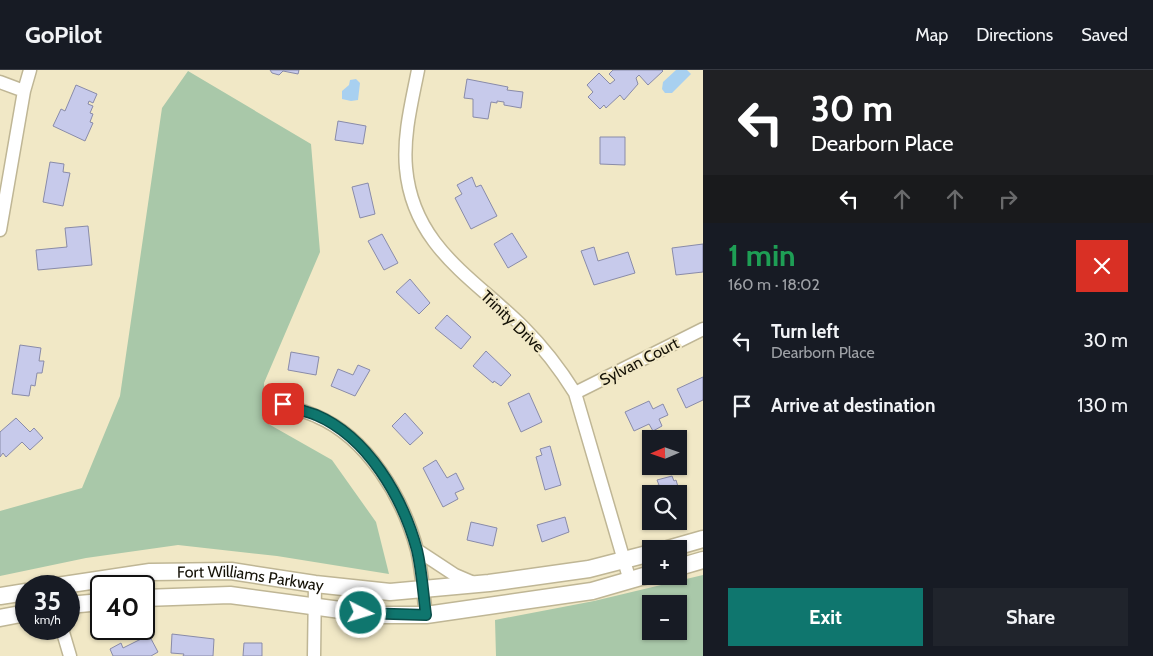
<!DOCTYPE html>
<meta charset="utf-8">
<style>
body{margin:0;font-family:Cabin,sans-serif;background:#20242c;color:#f1f3f6;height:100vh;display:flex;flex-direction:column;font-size:19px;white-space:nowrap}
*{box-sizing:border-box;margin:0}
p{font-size:16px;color:#9ea1a6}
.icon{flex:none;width:28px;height:28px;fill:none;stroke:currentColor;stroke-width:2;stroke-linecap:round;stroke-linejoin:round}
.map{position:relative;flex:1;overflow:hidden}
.details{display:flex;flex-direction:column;background:#171b24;width:450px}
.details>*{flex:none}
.banner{background:#202124;color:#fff;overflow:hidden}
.needle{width:32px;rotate:268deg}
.buttons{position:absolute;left:642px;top:360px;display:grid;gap:10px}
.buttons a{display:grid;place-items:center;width:45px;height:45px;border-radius:0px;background:#171b24;box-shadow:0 1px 4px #0004;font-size:25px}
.speed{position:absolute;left:15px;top:505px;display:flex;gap:10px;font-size:25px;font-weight:700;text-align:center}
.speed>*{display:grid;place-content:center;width:65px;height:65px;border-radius:50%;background:#171b24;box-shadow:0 1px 4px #0004;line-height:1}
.speed small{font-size:12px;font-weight:400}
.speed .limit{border:2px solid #111;border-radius:8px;background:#fff;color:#111}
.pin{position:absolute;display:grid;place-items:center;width:42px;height:42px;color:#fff;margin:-21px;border-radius:10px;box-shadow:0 2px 8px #0006}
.me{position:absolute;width:55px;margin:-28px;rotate:95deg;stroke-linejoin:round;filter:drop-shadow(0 0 4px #0008)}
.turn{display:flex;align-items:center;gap:18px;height:105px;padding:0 25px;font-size:22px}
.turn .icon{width:65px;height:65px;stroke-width:2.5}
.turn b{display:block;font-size:35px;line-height:42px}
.lanes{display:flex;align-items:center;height:48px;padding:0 25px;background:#0003;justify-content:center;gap:25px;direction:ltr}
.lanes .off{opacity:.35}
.round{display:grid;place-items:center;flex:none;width:52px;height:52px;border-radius:0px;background:#20242c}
.summary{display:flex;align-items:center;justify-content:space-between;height:85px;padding:0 25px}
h1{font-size:30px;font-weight:700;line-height:38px;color:#1e9e55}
.cta{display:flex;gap:10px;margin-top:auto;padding:10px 25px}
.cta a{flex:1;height:58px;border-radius:0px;background:#0f766e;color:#fff;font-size:20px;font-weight:700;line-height:58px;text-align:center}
.cta a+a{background:#20242c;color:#f1f3f6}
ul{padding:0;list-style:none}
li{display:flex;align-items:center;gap:15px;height:65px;padding:0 25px}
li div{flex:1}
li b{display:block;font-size:19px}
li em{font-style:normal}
header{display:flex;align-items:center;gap:30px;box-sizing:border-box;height:70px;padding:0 25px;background:#171b24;border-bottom:1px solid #363941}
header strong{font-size:24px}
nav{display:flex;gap:28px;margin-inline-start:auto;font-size:18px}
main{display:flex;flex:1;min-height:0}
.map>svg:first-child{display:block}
</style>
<header>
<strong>GoPilot</strong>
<nav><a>Map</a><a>Directions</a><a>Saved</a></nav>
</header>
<main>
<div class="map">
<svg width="703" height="586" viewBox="0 0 703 586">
<rect width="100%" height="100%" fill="#f1e8c6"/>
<!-- green -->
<path fill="#a9c8a9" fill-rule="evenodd" d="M188,1L311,74L320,182L264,313L265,352L332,390L376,452L389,504L277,486L178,475L86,488L0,506V441L82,418L120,326L162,38Z
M703,505V586H496L495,550L594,531ZM651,534H679V561H651Z"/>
<!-- water -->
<path fill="#a8d0f0" d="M676,0H687L691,4L672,23H665L662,19L663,12Z
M356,9L360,13L358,30L351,31L342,29V21L349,15L350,10Z"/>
<!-- building -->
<path fill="#c7caeb" stroke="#898ba9" d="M270,0H299L298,4L283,1L279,5L272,3Z
M613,0H662L663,1L648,15L639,5L636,8L638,14L624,30L620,25L606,38L604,35L600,39L588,27L593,22L587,15L599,3L610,14L615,10L609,4Z
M467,9L508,17L507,20L523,22L521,38L504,35V32L497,31V33L491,32L488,49L473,47V29L464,28Z
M76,15L97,24L93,33L89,31L88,34L93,36L90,43L93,44L90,52L93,53L85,71L53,56L61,39L65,41Z
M338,51L366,56L363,74L335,70Z
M600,67H625V95L600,94Z
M50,92L64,94L63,102L70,103L63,136L43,132Z
M472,107L476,117L481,115L497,146L471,159L455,128L462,124L457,115Z
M368,113L375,144L360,148L352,117Z
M88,156L92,195L38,200L36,180L67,177L65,158Z
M512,163L527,187L508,198L494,174Z
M382,164L398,193L384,200L368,171Z
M703,174V202L676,205L672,178Z
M594,177L598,191L628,182L635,203L594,215L581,181Z
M410,209L430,233L419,244L396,222Z
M447,245L471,267L461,279L435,258Z
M20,275L41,278L39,291H44L42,303H37L35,316L31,315L29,326L12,324Z
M486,281L511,305L501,316L494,311L493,313L473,296Z
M291,282L319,287L316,305L288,300Z
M358,295L370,300L355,326L331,316L338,299L353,305Z
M703,307V330L686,338L677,319Z
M529,323L542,352L521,362L508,333Z
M649,331L653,339L663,334L668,345L659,349L662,356L653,361L649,354L634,361L625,342Z
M405,343L423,363L410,375L392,356Z
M16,348L30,362L34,358L43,368L30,380L22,372L6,387L3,383L0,387V362Z
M550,376L561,415L545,420L536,387L542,385L540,379Z
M436,390L447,408L456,403L464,419L455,423L458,429L443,437L423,398Z
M672,406L674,411L676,410L684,437L679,439V424H652L650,417L659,415L657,410Z
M565,447L569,462L542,472L537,455Z
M471,452L497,458L493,476L467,470Z
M172,564L214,569L213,586H183L184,584L171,583Z
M149,565L158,582L151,586H113L110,579L121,573L123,578Z
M244,573H262V586H243Z"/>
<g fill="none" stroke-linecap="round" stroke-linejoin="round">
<defs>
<path id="minor" d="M418,0C412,31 403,65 406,98C413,177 474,208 524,258C544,278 560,299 575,323L630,511
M0,12L24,21
M0,160L24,21L30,0
M575,323L703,259
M283,334C294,338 305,341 316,346C368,368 403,428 417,480C422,501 423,523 426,545
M417,480L455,505L476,514
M62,559L70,586
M314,586L315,514"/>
<g id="tertiary">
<path d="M668,479L703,469"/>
<path d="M679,497L703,490"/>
<path id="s1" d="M57,516L150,502L231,501L315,514L390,522L489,513L589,499L651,483"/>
<path d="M0,526L26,522"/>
<path d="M144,528L230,525L377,545H426L592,521L651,504"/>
<path d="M69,535L101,532"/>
<path d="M0,548L26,543"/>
</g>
</defs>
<!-- minor casing -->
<use href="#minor" stroke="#bfb695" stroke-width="15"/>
<!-- tertiary casing -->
<use href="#tertiary" stroke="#bfb695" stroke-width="19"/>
<!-- minor -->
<use href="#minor" stroke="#fff" stroke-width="12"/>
<!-- tertiary -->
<use href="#tertiary" stroke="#fff" stroke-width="16"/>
</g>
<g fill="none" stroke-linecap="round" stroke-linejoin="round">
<defs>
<path id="route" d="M283,334C294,338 305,341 316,345C368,367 403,428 417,480C422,501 423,523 426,545L361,543"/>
</defs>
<!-- route casing -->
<use href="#route" stroke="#0a4d48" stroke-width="12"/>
<!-- route -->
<use href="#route" stroke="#0f766e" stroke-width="9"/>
</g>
<g text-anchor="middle" stroke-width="4.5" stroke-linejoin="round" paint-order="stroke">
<!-- street labels -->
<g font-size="16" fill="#141106" stroke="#f1e8c6">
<text transform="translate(513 251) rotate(44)" y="6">Trinity Drive</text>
<text transform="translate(639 291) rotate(-27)" y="6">Sylvan Court</text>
<text dy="6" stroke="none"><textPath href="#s1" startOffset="195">Fort Williams Parkway</textPath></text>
</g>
</g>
</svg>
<div class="buttons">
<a><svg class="needle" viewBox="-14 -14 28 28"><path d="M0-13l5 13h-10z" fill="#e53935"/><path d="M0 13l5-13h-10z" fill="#9ea1a6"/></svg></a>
<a><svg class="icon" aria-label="search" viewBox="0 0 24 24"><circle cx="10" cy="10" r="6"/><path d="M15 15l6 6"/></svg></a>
<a>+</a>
<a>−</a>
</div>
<div class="speed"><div>35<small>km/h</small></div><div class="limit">40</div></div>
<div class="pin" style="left:283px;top:334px;background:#d93025"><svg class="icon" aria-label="arrive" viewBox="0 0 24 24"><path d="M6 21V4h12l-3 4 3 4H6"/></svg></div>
<svg class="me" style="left:361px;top:543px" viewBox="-20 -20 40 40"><circle r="17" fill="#0f766e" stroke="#fff" stroke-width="3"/><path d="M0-11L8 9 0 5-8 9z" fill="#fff"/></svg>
</div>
<section class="details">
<div class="banner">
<div class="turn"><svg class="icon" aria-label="left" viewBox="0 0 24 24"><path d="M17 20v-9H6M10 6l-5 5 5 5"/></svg><div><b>30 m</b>Dearborn Place</div></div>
<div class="lanes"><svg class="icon" aria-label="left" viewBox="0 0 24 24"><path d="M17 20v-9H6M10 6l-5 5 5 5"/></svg><svg class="icon off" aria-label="ahead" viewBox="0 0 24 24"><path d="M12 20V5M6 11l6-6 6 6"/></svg><svg class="icon off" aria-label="ahead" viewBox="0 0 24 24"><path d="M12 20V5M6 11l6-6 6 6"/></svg><svg class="icon off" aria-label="right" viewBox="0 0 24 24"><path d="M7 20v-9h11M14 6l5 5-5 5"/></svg></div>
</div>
<div class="summary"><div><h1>1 min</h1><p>160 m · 18:02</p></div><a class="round" style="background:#d93025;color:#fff"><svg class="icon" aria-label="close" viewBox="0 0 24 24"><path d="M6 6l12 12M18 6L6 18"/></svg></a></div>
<ul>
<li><svg class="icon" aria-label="left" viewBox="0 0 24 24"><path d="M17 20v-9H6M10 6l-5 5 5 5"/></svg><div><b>Turn left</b><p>Dearborn Place</p></div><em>30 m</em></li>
<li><svg class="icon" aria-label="arrive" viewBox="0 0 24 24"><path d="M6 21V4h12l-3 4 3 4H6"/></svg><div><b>Arrive at destination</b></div><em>130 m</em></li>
</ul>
<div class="cta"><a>Exit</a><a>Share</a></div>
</section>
</main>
